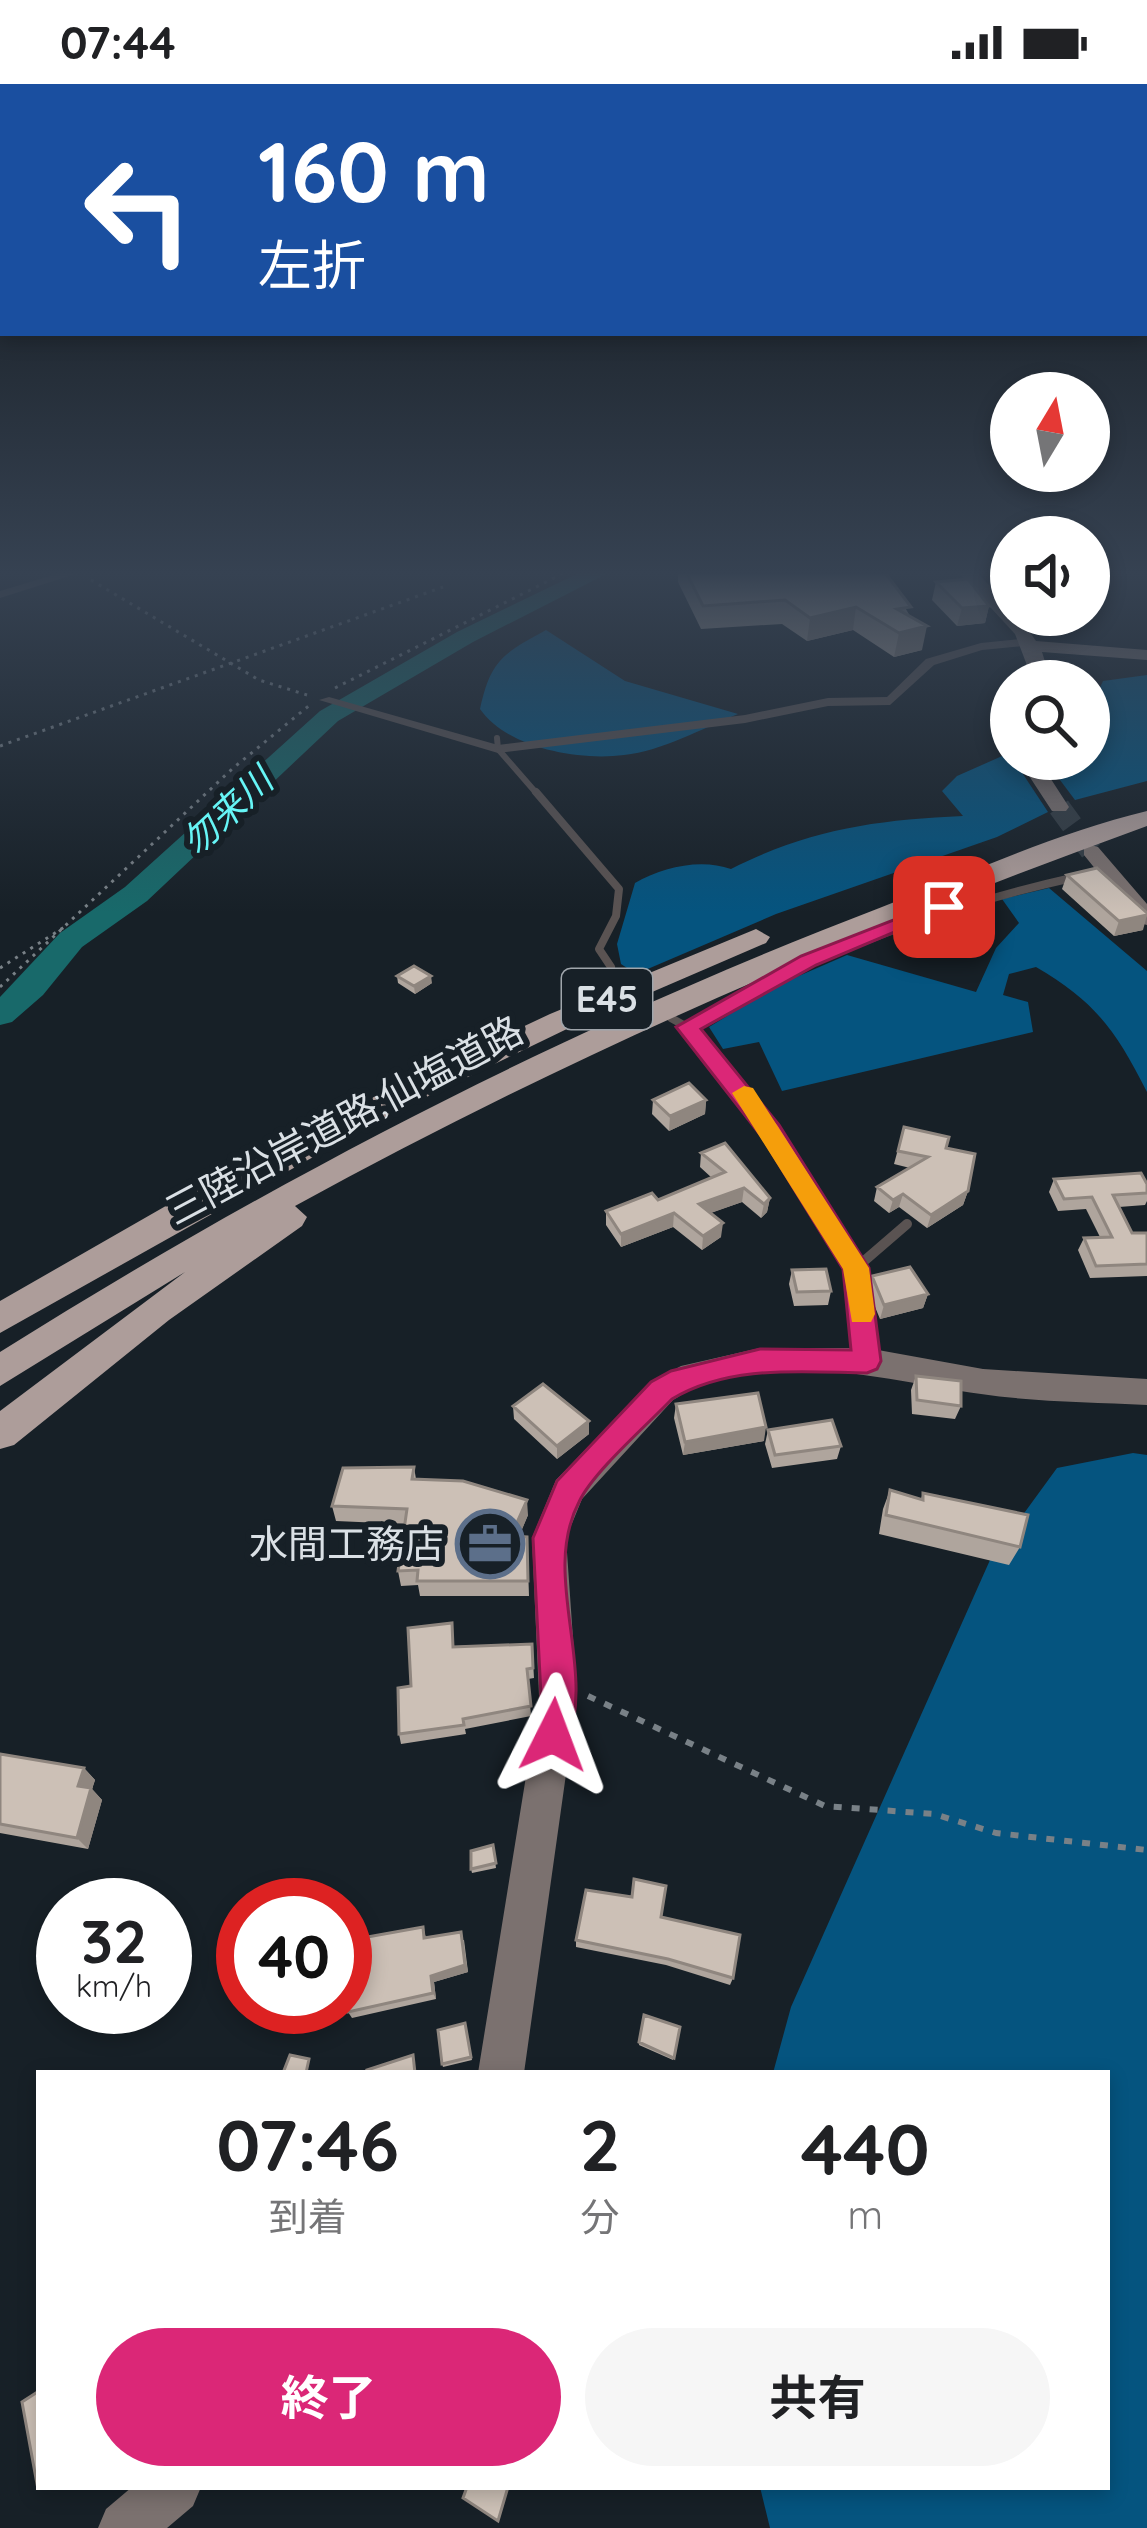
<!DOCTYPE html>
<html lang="ja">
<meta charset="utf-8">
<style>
body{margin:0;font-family:Quicksand,"Noto Sans JP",sans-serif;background:#f6f6f6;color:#202124;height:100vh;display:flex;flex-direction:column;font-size:45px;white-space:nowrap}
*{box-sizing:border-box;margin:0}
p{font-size:39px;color:#757577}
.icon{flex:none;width:66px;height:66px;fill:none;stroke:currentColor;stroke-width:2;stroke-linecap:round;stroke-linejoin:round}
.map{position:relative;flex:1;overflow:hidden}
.side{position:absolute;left:36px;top:1986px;width:1074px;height:420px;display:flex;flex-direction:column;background:#fff;border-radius:0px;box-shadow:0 6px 18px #0003}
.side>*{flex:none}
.top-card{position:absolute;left:0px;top:0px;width:1149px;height:252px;box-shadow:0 6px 18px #0003;background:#1a4fa0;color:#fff;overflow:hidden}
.needle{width:78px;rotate:10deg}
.buttons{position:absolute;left:990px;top:288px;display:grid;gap:24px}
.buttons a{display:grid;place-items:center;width:120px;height:120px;border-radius:50%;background:#fff;box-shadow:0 6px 18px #0003;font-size:60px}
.speed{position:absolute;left:36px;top:1794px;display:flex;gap:24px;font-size:60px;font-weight:700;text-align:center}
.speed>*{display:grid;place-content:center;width:156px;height:156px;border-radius:50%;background:#fff;box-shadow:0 6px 18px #0003;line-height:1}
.speed small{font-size:30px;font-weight:400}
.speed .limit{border:18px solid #d22;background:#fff;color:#111}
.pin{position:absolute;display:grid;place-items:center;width:102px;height:102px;color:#fff;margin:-51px;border-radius:24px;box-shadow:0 6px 18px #0006}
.me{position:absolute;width:132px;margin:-66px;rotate:3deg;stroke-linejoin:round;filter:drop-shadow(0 0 9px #0008)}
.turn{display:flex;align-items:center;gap:42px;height:252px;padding:0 60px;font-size:54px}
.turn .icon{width:156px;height:156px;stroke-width:2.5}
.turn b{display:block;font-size:84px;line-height:102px}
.eta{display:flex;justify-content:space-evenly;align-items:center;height:204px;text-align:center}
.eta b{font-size:72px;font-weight:700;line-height:84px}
.button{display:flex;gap:24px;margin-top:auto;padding:24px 60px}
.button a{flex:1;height:138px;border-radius:72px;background:#db2777;color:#fff;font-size:48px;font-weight:700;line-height:138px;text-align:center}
.button a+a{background:#f6f6f6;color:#202124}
.status{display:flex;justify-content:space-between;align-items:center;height:84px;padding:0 60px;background:#fff;direction:ltr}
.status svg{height:33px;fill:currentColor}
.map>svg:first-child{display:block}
</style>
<div class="status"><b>07:44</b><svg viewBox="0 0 49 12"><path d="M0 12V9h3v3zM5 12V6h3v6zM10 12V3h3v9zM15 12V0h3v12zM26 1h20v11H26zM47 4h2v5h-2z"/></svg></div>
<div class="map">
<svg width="1147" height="2444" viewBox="0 0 1147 2444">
<rect width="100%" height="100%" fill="#172027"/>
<!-- forest -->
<path fill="#05547f" d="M546,546L625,597L738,630C703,644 662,667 624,671C578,677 507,664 480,625C491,575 503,570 546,546Z
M1147,591V697L1075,716L1054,688L1050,675H1089V627L1103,597Z
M1009,669L1048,728L997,753L776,830L636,890L621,880L617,860L635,799C662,783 701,774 731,785C810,745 876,736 963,732L942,707L957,692Z
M1049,804L1147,887V1008C1116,947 1096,918 1036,883L1009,890L1003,911L1028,918L1033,948L782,1007L759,958L723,965L709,943L778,901L847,871L976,908L996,864L1019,839L1002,815Z
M1133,1369L1147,1371V2444H770L760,2403H1107V1989H773L791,1923L990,1476L1057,1384Z"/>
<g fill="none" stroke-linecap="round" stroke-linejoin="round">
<!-- river -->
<path fill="#18696a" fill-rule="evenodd" d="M585,486H614L473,558L338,637L147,817L82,863L43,911L12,938L0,941V913L60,849L125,803L320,627L457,548Z"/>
<!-- secondary-tunnel -->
<path stroke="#343d44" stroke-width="22" stroke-dasharray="22 12" stroke-linecap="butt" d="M1059,723L1091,767"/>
<!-- path-far1 -->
<path stroke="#798187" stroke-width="3" stroke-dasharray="3 6" stroke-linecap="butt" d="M91,496L259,596L307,611
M335,604L570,486
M0,662L443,503
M0,884L66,842
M0,903L232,685L311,620"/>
<!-- path -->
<path stroke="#798187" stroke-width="6" stroke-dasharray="8 10" stroke-linecap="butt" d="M588,1612L825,1722L934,1730L996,1749L1147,1766"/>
<!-- lane-far2 -->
<path stroke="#5a5352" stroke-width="6" d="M497,654L498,665L538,711"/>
<!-- lane-far1 -->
<path stroke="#5a5352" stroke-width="8" d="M536,708L619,805L616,832L599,865L611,883
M671,934L687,943L736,998
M687,943C810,871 938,824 1076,793"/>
<!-- lane -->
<path stroke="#5a5352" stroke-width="10" d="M733,995L856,1184L866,1274
M856,1184L907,1140"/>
<!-- street -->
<path fill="#5a5352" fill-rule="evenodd" d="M70,486H88L0,514V507Z
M1029,554L1033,555V561L982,566L934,581L890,621L828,622L745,639L498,669L319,616L329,613L498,661L745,631L828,614L887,613L926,575L981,559Z"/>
<!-- secondary -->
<path fill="#7b716f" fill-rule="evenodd" d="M956,486H974L1011,523V531H1018L1036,557L1147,566V576L1042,568L1051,597H1033L1015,550Z
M1018,675H1038L1069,723L1066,727H1052Z
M1091,761L1098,763L1147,820V841L1139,839L1084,771V763Z
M760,1264H867L983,1285L1147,1295V1321C1092,1318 1035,1318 981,1310C885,1297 762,1259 673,1316L582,1415L566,1454L577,1612L524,1989H478L539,1612L532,1454L556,1396L651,1298L681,1282Z
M132,2403H201L193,2422L167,2444H98L106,2425Z"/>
<!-- highway -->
<path fill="#ad9d9a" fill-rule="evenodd" d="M1147,727V742C852,849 570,971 295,1122L307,1133L302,1142L169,1236L14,1361L0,1365V1327L185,1188L0,1302V1268C280,1092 573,941 882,823C969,789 1057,749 1147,727Z
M756,845L770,853L766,859L571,943L381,1035L0,1249V1217L171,1119L359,1020L550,930Z"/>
</g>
<!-- wall -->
<path fill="#afa59d" d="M678,486H883L910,532L922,566L894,573L853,546L807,557L782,540L701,545L678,498Z
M936,498L989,522L985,539L957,542L932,516Z
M1067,791L1143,846L1114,852L1062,805Z
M397,892L432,899L415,910L398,899Z
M653,1016H706L705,1030L669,1047L652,1030Z
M904,1043L946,1064L968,1107L963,1121L927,1144L899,1123L889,1129L874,1117L877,1103L910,1084L894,1080Z
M701,1069L770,1114L767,1128L761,1134L742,1118L710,1129L721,1153L702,1166L673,1143L621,1163L606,1141V1127L658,1116L712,1094L700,1083Z
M1054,1095L1147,1100V1117L1145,1121L1119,1123L1132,1149H1147V1192L1090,1194L1078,1166L1084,1154L1100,1153L1086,1125L1058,1127L1049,1108Z
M792,1186L831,1207L828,1221L794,1222L789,1200Z
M872,1192L928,1210L923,1224L880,1235L868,1206Z
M916,1292L961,1322L955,1335L912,1330L911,1306Z
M676,1320L764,1357L683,1371L674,1334Z
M513,1322L589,1337V1350L557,1375L514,1335Z
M768,1346L841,1362L837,1375L772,1384L765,1360Z
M414,1383L416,1395L528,1431L519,1452L527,1453L529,1512H420L418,1501L401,1502L398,1487L404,1440L336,1437L332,1422Z
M890,1406L921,1415L923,1409L1020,1463L1009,1481L879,1450L883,1425Z
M452,1539L454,1562L532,1560L534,1594L528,1595L531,1632L465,1645L466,1650L401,1660L399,1650L411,1602Z
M0,1670L84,1684L95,1696L92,1705L102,1716L88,1765L0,1749Z
M493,1761L496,1784L472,1789L471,1785Z
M632,1813L661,1833L733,1894L730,1901L666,1881L576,1863V1856Z
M423,1843L426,1854L464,1856L468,1888L434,1898L436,1915L352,1934L348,1928L345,1915V1857Z
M644,1931L680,1943L673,1976L639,1961Z
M465,1939L472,1976L443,1983L442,1980Z"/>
<!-- shaded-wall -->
<path fill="#8f867f" d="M989,522L985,539L957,542L962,524Z
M856,523L853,546L807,557L810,534Z
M927,542L922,566L894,573L899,549Z
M1147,831L1143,846L1114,852L1119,837Z
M431,892L432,899L415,910L414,902Z
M706,1016L705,1030L669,1047L670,1032Z
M744,1104L742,1118L697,1134L699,1120Z
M968,1107L963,1121L927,1144L931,1131Z
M903,1110L899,1123L889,1129L893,1116Z
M770,1114L767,1128L761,1134L764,1120Z
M674,1129L673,1143L621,1163V1150Z
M723,1139L721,1153L702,1166L703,1152Z
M928,1210L923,1224L880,1235L884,1221Z
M589,1337V1350L557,1375V1362Z
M766,1343L764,1357L683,1371L685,1358Z
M527,1416L528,1431L513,1467L511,1452Z
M84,1684L95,1696L92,1705L102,1716L88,1765L77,1754L78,1702Z
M461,1848L468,1888L434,1898L436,1915L433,1909L431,1892Z"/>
<!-- building -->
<path fill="#ccc0b6" stroke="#8f867f" stroke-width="3" d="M685,486H883L911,523L897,525L927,542L899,549L856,523L810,534L785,516L703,522Z
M968,495L989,522L962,524L936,498Z
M1097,784L1147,829V831L1119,837L1067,791Z
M414,882L431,892L414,902L397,892Z
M689,999L706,1016L670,1032L653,1016Z
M904,1043L949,1053L946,1064L975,1070L968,1107L931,1131L903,1110L893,1116L877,1103L928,1073L898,1067Z
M725,1059L770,1114L764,1120L744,1104L699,1120L723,1139L703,1152L674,1129L621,1150L606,1127L652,1109L658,1116L725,1088L701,1069Z
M1141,1089L1147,1100V1109L1113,1111L1132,1149H1147V1180L1096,1182L1084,1154L1112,1153L1092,1113L1064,1115L1054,1095Z
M910,1183L928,1210L884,1221L872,1192Z
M826,1185L831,1207L797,1208L792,1186Z
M916,1292L961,1297V1322L917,1316Z
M543,1300L589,1337L557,1362L513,1322Z
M758,1309L766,1343L685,1358L676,1320Z
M832,1336L841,1362L775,1371L768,1346Z
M414,1383L412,1395L463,1397L527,1416L511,1452L527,1453L528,1497H417L418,1486L398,1487L407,1425L332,1422L343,1384Z
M890,1406L923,1416V1409L1028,1431L1020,1463L886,1431Z
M452,1539L453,1563L532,1560L533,1584L527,1585L531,1622L463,1635L464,1641L399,1650L398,1604L411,1602L408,1544Z
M0,1670L84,1684L78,1702L91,1704L77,1754L0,1740Z
M493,1761L496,1779L471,1785V1767Z
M634,1795L666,1802L661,1833L740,1851L733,1894L668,1875L576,1856L586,1806L632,1813Z
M423,1843L424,1854L461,1848L465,1881L431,1892L433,1909L348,1928L345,1908V1857Z
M644,1931L680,1943L674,1974L639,1958Z
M465,1939L471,1973L442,1980L438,1946Z
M290,1971L309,1975L306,1989H283Z
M413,1971L415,1989H368L367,1986Z
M39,2307V2398L37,2400L22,2318Z
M467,2403H508L498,2437L463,2414Z"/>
<!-- sky -->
<linearGradient id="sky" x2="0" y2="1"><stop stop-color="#0d1215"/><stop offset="0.59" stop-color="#364252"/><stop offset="1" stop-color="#364252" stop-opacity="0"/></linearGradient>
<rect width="1147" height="829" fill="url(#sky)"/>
<!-- route -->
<path fill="#db2777" stroke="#8e194d" stroke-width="3" d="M937,819L954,823L816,881L701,945L779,1041L869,1184L881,1277L877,1285L867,1289C802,1288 730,1280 672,1315C647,1341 593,1388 579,1418C540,1493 598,1585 566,1663L553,1668L541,1663L536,1651L541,1612L533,1454L557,1397L651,1298L671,1287L760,1265L851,1266L843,1185L762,1053L676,943L801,872Z"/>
<!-- slow -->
<path fill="#f59e0b" d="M744,1002L753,1004L869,1184L875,1230L871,1238H852L843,1185L732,1009Z"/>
<!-- icons -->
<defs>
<symbol id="office-ring" viewBox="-11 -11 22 22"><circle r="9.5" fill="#172027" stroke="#5c6f8a" stroke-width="1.5"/><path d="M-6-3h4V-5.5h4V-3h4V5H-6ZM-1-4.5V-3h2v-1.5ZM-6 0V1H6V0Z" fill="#5c6f8a"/></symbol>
</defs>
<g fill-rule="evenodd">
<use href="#office-ring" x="452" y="1422" width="76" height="76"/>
</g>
<g text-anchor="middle" stroke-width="12" stroke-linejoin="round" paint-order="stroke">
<!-- far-water labels -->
<g font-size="36" font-style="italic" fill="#66f5f6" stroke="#172027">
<text transform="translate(227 727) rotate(-43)" y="13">勿来川</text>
</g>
<!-- shield labels -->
<rect fill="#172027" stroke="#a0a6ac" stroke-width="3" x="562" y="885" width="90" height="60" rx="9"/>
<g font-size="36" font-weight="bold" fill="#dae0e5">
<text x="607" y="928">E45</text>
</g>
<!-- street labels -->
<g font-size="39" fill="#dae0e5" stroke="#172027">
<text transform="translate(344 1036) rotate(-28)" y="14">三陸沿岸道路;仙塩道路</text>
</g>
<!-- poi labels -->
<g font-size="39" fill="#dae0e5" stroke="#172027" text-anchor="end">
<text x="444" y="1474">水間工務店</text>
</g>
</g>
</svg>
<div class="buttons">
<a><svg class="needle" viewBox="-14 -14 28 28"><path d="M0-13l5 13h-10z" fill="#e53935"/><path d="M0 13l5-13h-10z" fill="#757577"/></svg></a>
<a><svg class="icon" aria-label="sound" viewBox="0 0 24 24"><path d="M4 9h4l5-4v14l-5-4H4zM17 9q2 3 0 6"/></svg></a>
<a><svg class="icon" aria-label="search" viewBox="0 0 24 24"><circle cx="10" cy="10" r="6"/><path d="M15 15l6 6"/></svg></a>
</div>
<div class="speed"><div>32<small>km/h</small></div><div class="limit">40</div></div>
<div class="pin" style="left:944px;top:823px;background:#d93025"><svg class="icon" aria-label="arrive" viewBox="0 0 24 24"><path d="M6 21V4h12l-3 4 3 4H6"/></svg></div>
<svg class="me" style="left:553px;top:1651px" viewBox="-20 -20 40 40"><path d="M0-17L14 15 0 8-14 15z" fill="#db2777" stroke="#fff" stroke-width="4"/></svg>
<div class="top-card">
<div class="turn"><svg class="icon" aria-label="left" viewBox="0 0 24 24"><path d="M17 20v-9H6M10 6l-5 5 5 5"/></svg><div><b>160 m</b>左折</div></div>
</div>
<section class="side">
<div class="eta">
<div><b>07:46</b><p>到着</p></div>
<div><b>2</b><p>分</p></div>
<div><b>440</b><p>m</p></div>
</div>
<div class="button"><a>終了</a><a>共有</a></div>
</section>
</div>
